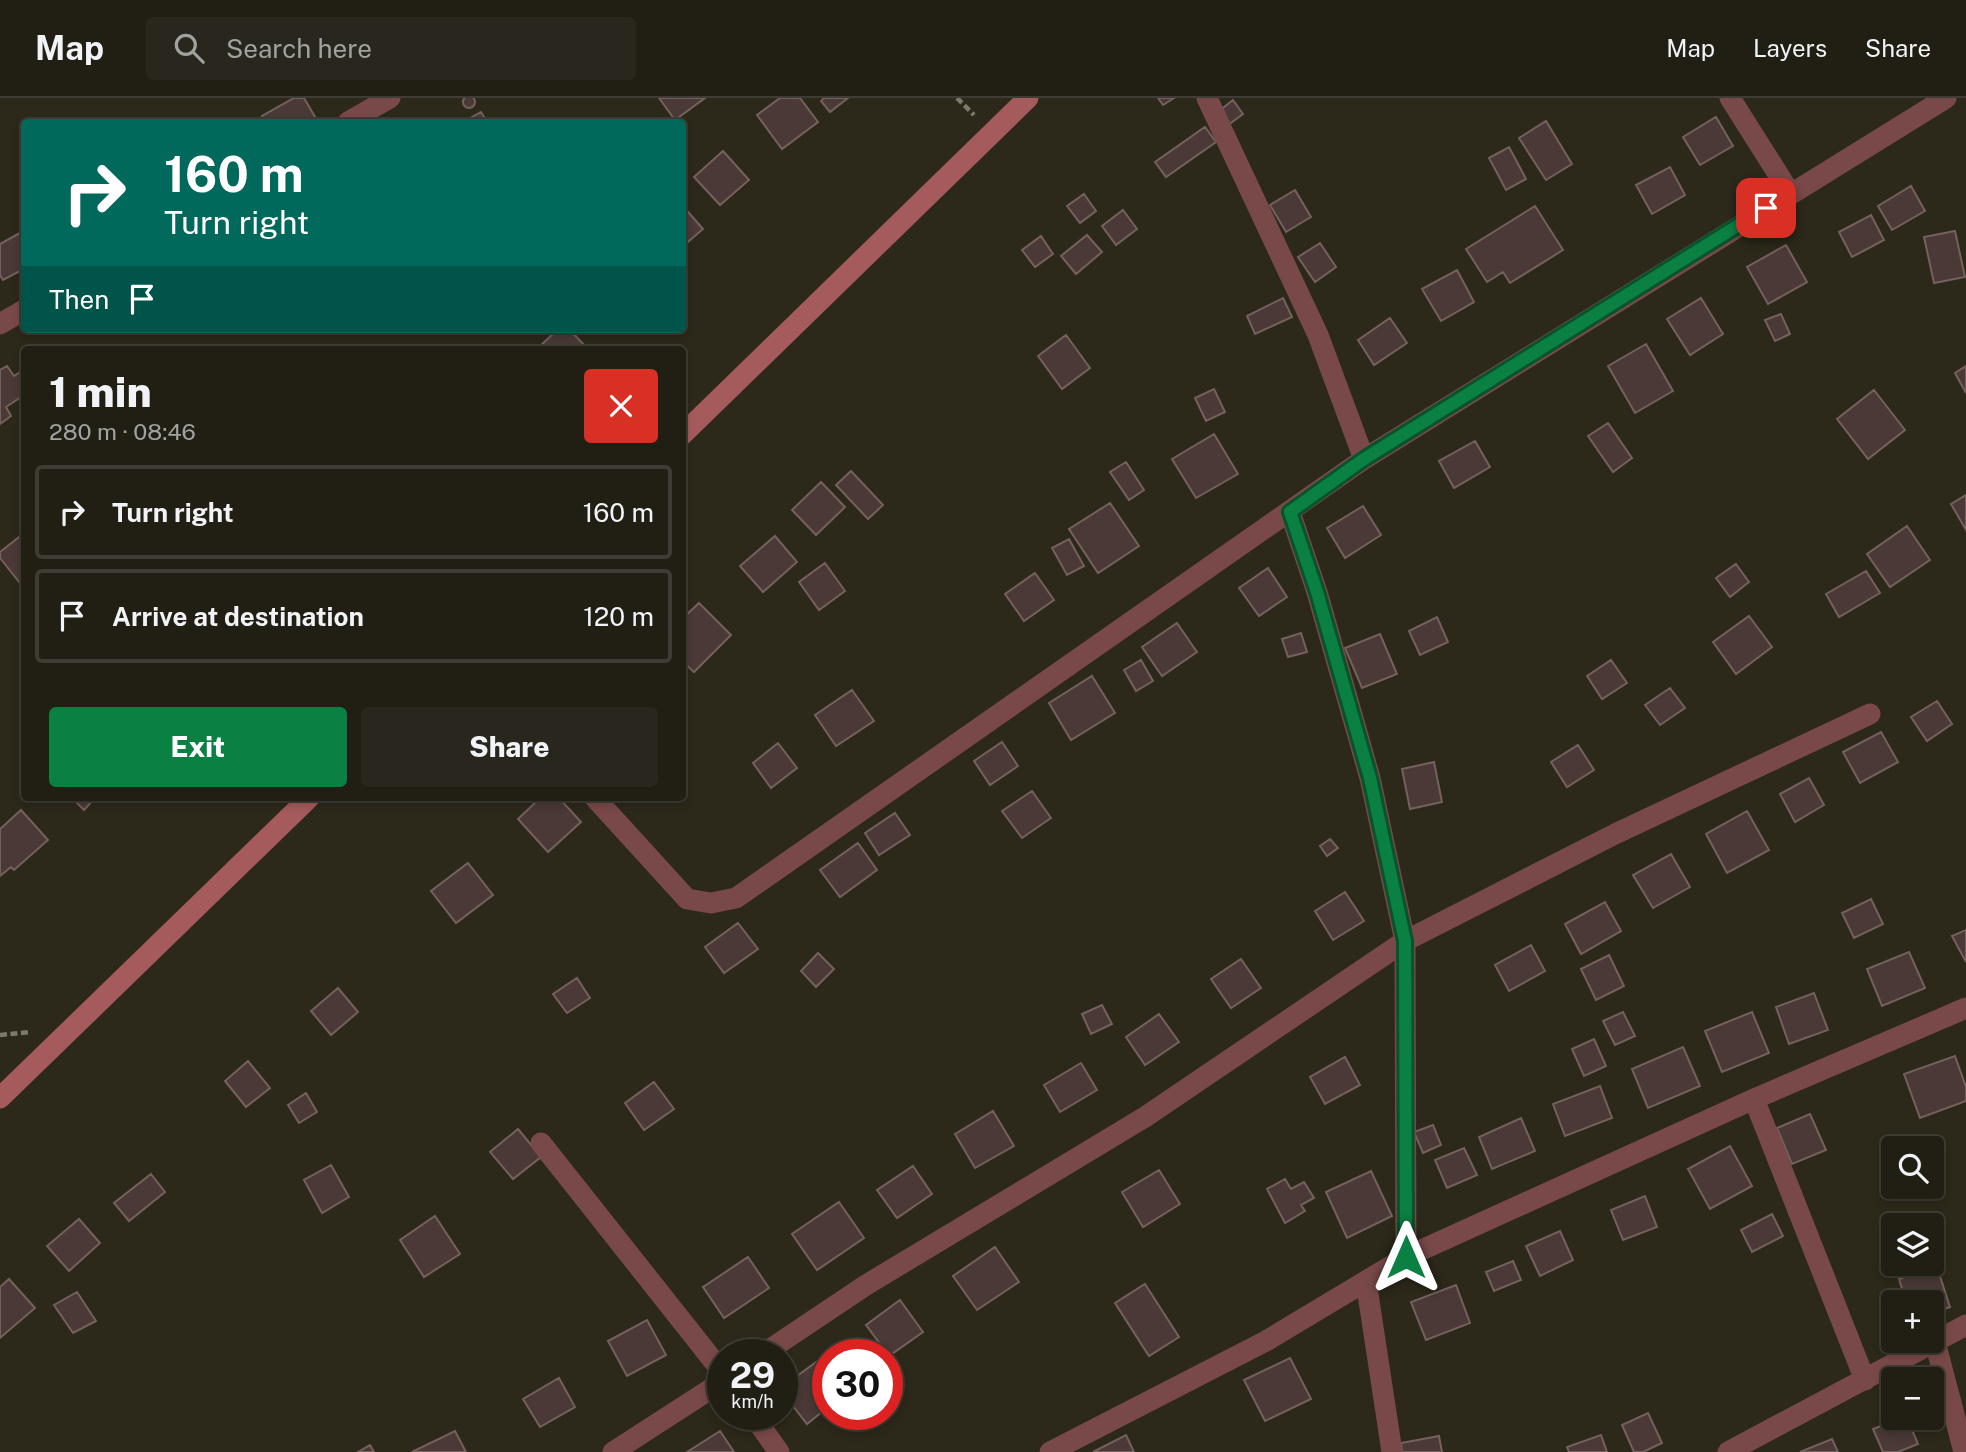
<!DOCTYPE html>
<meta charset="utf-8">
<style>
body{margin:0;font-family:"Public Sans",sans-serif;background:#29271d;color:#f1f3f6;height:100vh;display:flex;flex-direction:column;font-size:26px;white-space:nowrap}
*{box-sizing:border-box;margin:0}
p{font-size:23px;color:#a2a2a0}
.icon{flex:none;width:38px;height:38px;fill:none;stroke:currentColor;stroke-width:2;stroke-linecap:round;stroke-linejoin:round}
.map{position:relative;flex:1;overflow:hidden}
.side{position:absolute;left:21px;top:248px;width:665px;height:455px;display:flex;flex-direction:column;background:#211e14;border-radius:7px;box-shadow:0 4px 10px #0003,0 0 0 2px #3e3c34}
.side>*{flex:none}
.banner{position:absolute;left:21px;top:21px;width:665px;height:214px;border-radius:7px;box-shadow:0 4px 10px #0003,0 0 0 2px #3e3c34;background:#00695c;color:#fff;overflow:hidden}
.controls{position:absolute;left:1881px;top:1038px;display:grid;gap:14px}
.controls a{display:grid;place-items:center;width:63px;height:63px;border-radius:7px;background:#211e14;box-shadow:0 4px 10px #0003,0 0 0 2px #3e3c34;font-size:35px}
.speed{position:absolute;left:707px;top:1241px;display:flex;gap:14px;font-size:35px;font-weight:700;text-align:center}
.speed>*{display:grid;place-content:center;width:91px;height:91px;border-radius:50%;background:#211e14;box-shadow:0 4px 10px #0003,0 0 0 2px #3e3c34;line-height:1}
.speed small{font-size:18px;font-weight:400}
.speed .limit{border:10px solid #d22;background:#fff;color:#111}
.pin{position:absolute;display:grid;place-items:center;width:60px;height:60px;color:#fff;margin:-30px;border-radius:14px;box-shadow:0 4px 10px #0006}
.me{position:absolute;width:77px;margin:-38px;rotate:0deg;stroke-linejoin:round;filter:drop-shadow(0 0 5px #0008)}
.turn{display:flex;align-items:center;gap:24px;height:147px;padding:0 28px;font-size:32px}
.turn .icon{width:91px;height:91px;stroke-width:2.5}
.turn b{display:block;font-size:49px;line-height:60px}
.then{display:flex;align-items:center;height:66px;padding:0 28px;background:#0003;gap:14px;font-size:26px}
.round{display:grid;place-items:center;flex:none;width:74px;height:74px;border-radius:7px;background:#29271d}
.headline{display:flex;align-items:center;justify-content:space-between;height:119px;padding:0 28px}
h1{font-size:42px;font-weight:800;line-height:52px}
.primary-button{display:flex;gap:14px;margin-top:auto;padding:14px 28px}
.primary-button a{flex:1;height:80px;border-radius:7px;background:#0b8043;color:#fff;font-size:28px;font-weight:800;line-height:80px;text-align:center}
.primary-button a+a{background:#29271d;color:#f1f3f6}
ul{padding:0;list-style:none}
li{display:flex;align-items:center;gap:21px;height:94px;margin:0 14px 10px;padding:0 14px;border:4px solid #3e3c34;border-radius:7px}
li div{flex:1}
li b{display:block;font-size:26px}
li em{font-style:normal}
header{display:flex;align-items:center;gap:42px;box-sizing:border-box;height:98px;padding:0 35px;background:#211e14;border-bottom:2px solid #3e3c34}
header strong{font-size:33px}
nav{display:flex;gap:38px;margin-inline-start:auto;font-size:24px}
.search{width:490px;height:63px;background:#29271d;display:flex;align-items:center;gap:18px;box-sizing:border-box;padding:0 24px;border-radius:7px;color:#a2a2a0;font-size:26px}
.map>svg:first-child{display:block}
</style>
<header>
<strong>Map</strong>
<div class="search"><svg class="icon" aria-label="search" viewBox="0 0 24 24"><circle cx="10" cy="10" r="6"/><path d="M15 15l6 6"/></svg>Search here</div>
<nav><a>Map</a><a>Layers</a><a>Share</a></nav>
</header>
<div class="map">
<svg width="1966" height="1354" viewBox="0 0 1966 1354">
<rect width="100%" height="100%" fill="#2c281a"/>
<!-- building -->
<path fill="#4a3936" stroke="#74615e" stroke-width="2" d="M463 4a6 6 0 1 1 12 0a6 6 0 1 1-12 0Z
M294,0H304L318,24H265L262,18Z
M659,0H705L675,22Z
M780,0H800L818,24L782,51L757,17Z
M824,0H848L830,14L821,3Z
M1158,0H1174L1163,7Z
M1233,2L1243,16L1228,27L1218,14Z
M481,14L487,24H463Z
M1716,19L1733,48L1700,67L1683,39Z
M1546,23L1572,66L1546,82L1519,40Z
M1205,29L1216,44L1166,79L1155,64Z
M1509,49L1526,81L1506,92L1489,60Z
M723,53L749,82L720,107L694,79Z
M1670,69L1685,97L1652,116L1636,87Z
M1911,88L1925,113L1892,132L1878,108Z
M1295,92L1311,119L1286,134L1270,107Z
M1084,96L1096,113L1080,125L1067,108Z
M682,107L703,131L682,149Z
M1535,108L1563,152L1510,185L1503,174L1487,184L1466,151Z
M1123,112L1137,131L1116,147L1102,128Z
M1871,117L1884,142L1852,159L1839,134Z
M1955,133L1965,179L1934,185L1924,139Z
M20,135L24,143V171L3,182L0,177V146Z
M1087,137L1102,154L1076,176L1061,158Z
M1041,138L1053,156L1035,169L1022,152Z
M1320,145L1336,169L1315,184L1298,159Z
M1786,147L1807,184L1768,206L1747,169Z
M1457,172L1474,204L1441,223L1422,191Z
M1283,200L1292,219L1255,236L1247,218Z
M1701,200L1723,236L1690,257L1667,221Z
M1781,216L1790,236L1775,243L1765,222Z
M1390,220L1407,245L1374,267L1358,242Z
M558,231H569L588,251L536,252Z
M1066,237L1090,270L1062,291L1038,258Z
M1646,246L1673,293L1635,315L1608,268Z
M7,268L14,278L23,272L24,275V297L6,309L11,318L0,326V272Z
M1966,268V295L1955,275Z
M1214,291L1225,314L1206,323L1195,300Z
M1874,292L1905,332L1868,361L1837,321Z
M1608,325L1632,360L1613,374L1588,338Z
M1214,336L1238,376L1196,400L1172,361Z
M1475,343L1490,369L1454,390L1439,363Z
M1126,364L1144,392L1129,402L1110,374Z
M851,373L883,407L868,421L836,387Z
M821,384L845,409L816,437L792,412Z
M1966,397V432L1951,406Z
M1110,405L1139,448L1098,475L1069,431Z
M1363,408L1381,437L1345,460L1327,430Z
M1907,428L1930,462L1890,489L1867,456Z
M24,435V487L23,489L0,460V454Z
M775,438L797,464L763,494L740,468Z
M1069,441L1084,468L1067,477L1052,450Z
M825,465L845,493L819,512L799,484Z
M1736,466L1749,484L1730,499L1716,480Z
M1268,470L1287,499L1259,518L1239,490Z
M1866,473L1880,495L1839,519L1826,496Z
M1035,475L1054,502L1024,523L1005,496Z
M699,505L731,537L694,574L682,563V521Z
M1749,518L1772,549L1736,576L1713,544Z
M1437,519L1448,544L1420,557L1409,533Z
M1177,525L1197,554L1162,578L1142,549Z
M1301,535L1307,554L1288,559L1282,541Z
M1380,536L1397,576L1362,590L1345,550Z
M1141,562L1153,583L1136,593L1124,572Z
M1611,562L1627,585L1602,601L1587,578Z
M1092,578L1115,615L1071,642L1049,605Z
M1670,590L1685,610L1660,627L1645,607Z
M852,592L874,623L836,648L815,617Z
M1937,603L1952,626L1927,643L1911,619Z
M1881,634L1898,664L1860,685L1843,654Z
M1002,644L1018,668L990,687L974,663Z
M778,645L797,670L771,690L753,665Z
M1578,647L1594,672L1567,689L1551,664Z
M1434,664L1442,704L1410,711L1402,671Z
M1809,680L1824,707L1795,724L1780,696Z
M1032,693L1051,720L1022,740L1002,713Z
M72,700H95L84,712Z
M540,700H559L581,724L548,754L518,721Z
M21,712L48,742L14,772L11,769L0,778V731Z
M1747,713L1769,752L1727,775L1706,736Z
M895,715L910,737L879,757L865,735Z
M1330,741L1338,750L1327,758L1320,748Z
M858,745L877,772L840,799L820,772Z
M1671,756L1690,789L1653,810L1633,777Z
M468,765L493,797L456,825L431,793Z
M1345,794L1364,823L1333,842L1315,813Z
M1871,801L1883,826L1854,840L1842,815Z
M1605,804L1621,833L1581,856L1565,826Z
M738,825L758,851L724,875L705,849Z
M1966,832V864L1952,838Z
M1531,847L1545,873L1509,893L1495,867Z
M1909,854L1925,890L1882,908L1867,871Z
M818,855L834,871L816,889L801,873Z
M1609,857L1624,888L1596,902L1581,871Z
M1241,861L1261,890L1231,910L1211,881Z
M577,880L590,900L567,915L553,896Z
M338,890L358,914L331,937L311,913Z
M1814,895L1828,932L1789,946L1776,909Z
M1102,907L1112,926L1091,936L1082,916Z
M1623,914L1635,938L1615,947L1603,923Z
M1752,914L1769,955L1722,974L1705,933Z
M1159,916L1179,944L1145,967L1126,939Z
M1594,941L1606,968L1584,978L1572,951Z
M1683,949L1700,988L1648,1010L1632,971Z
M1955,958L1966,989V1003L1920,1020L1904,976Z
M1345,959L1360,987L1325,1006L1310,979Z
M248,963L270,990L246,1009L225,983Z
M1081,965L1097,992L1060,1014L1044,987Z
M654,984L674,1011L644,1032L625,1005Z
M1600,988L1612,1020L1565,1038L1553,1006Z
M306,995L317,1014L299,1025L288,1007Z
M993,1013L1014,1048L975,1070L955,1036Z
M1810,1016L1826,1052L1792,1066L1777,1030Z
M1521,1020L1535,1053L1492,1071L1479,1039Z
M1433,1027L1441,1047L1423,1055L1414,1034Z
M518,1031L541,1059L513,1081L490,1054Z
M1730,1048L1752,1088L1710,1111L1688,1071Z
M1464,1050L1477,1077L1447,1090L1435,1062Z
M331,1067L349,1099L322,1115L304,1082Z
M913,1068L932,1096L897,1120L877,1092Z
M1159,1072L1180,1106L1143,1129L1122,1094Z
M1371,1073L1392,1118L1347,1140L1326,1094Z
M151,1076L165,1094L129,1123L114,1105Z
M1285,1081L1291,1091L1304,1084L1314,1100L1301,1107L1305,1113L1285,1125L1267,1091Z
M1645,1098L1657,1129L1623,1142L1611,1112Z
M839,1104L864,1140L817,1172L792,1136Z
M1772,1116L1783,1138L1752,1154L1741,1132Z
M435,1118L460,1156L424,1179L400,1142Z
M79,1121L100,1145L69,1173L47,1148Z
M1560,1133L1573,1162L1540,1178L1526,1148Z
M995,1149L1019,1184L977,1212L953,1178Z
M748,1159L769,1190L724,1220L703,1189Z
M1513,1163L1521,1182L1494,1193L1486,1174Z
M1937,1169L1950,1209L1932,1215V1204H1906L1899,1181Z
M9,1181L35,1210L0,1240V1189Z
M1145,1186L1179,1239L1149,1258L1115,1205Z
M1456,1187L1470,1225L1426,1242L1411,1204Z
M77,1194L96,1223L73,1235L54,1207Z
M900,1202L923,1234L889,1258L866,1227Z
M647,1222L666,1257L627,1278L608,1243Z
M1290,1260L1311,1301L1265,1323L1244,1282Z
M819,1262L828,1274V1309L807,1326L782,1294V1289Z
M559,1280L575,1309L540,1329L523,1301Z
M1648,1315L1662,1345L1643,1354H1634L1622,1327Z
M1900,1320H1907L1918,1346L1898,1354H1883L1873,1331Z
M455,1333L466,1354H412Z
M720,1333L734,1354H687Z
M1126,1337L1134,1354H1093Z
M1601,1337L1607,1354H1569L1567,1349Z
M1439,1338L1442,1354H1402L1401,1345Z
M1832,1341L1838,1354H1800Z
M370,1347L374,1354H358Z"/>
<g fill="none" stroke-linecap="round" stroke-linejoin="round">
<!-- path -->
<path stroke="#7c796d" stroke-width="4.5" stroke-dasharray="7 3.5" stroke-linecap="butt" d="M957,0L974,17
M0,937L30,934"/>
<!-- street -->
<path stroke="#794949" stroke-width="21" d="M1207,0L1318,237L1364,361
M1730,0L1790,95
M348,24L390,0
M0,226L24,212
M1290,414L1317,494L1370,680L1405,843L1406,1159
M595,700L687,801L711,805L736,800L1364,361L1946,0
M1754,1001L1865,1282
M541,1045L723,1275
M1366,1183L1392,1354
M1935,1244L1964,1354
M763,1256L866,1187L1145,1019L1405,843L1615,736L1870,616
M752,1316L779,1354
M613,1354L723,1283
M1050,1354L1266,1243L1406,1159L1754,1001L1966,910
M1728,1354L1966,1227"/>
<!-- secondary -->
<path stroke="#a55a5b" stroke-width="21" d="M682,337L1028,0
M0,1000L309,700"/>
</g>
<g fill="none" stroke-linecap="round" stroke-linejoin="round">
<defs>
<path id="route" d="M1406,1159L1405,843L1370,680L1317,494L1290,414L1364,361L1766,110"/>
</defs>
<!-- route casing -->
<use href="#route" stroke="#07532c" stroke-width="18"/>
<!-- route -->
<use href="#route" stroke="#0b8043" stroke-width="12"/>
</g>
</svg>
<div class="controls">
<a><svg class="icon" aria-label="search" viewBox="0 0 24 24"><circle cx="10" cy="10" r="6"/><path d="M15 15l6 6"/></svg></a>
<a><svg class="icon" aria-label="layers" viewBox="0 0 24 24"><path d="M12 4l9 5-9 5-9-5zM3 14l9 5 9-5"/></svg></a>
<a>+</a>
<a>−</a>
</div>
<div class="speed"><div>29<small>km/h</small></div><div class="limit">30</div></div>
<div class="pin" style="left:1766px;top:110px;background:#d93025"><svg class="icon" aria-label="arrive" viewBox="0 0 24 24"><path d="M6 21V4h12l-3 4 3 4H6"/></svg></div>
<svg class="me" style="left:1406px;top:1159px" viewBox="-20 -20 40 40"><path d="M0-17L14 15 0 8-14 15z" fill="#0b8043" stroke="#fff" stroke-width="4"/></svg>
<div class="banner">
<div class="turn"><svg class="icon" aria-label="right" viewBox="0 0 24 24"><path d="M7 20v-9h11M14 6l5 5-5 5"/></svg><div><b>160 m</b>Turn right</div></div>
<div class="then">Then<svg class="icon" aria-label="arrive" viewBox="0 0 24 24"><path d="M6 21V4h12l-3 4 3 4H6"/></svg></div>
</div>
<section class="side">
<div class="headline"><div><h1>1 min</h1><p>280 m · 08:46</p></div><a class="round" style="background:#d93025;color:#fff"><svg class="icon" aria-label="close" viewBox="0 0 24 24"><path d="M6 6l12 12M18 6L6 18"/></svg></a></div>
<ul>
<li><svg class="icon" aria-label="right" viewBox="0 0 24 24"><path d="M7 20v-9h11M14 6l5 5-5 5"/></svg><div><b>Turn right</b></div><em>160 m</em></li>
<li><svg class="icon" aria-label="arrive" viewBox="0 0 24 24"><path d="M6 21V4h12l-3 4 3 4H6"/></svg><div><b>Arrive at destination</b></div><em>120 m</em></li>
</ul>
<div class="primary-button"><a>Exit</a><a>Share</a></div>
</section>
</div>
